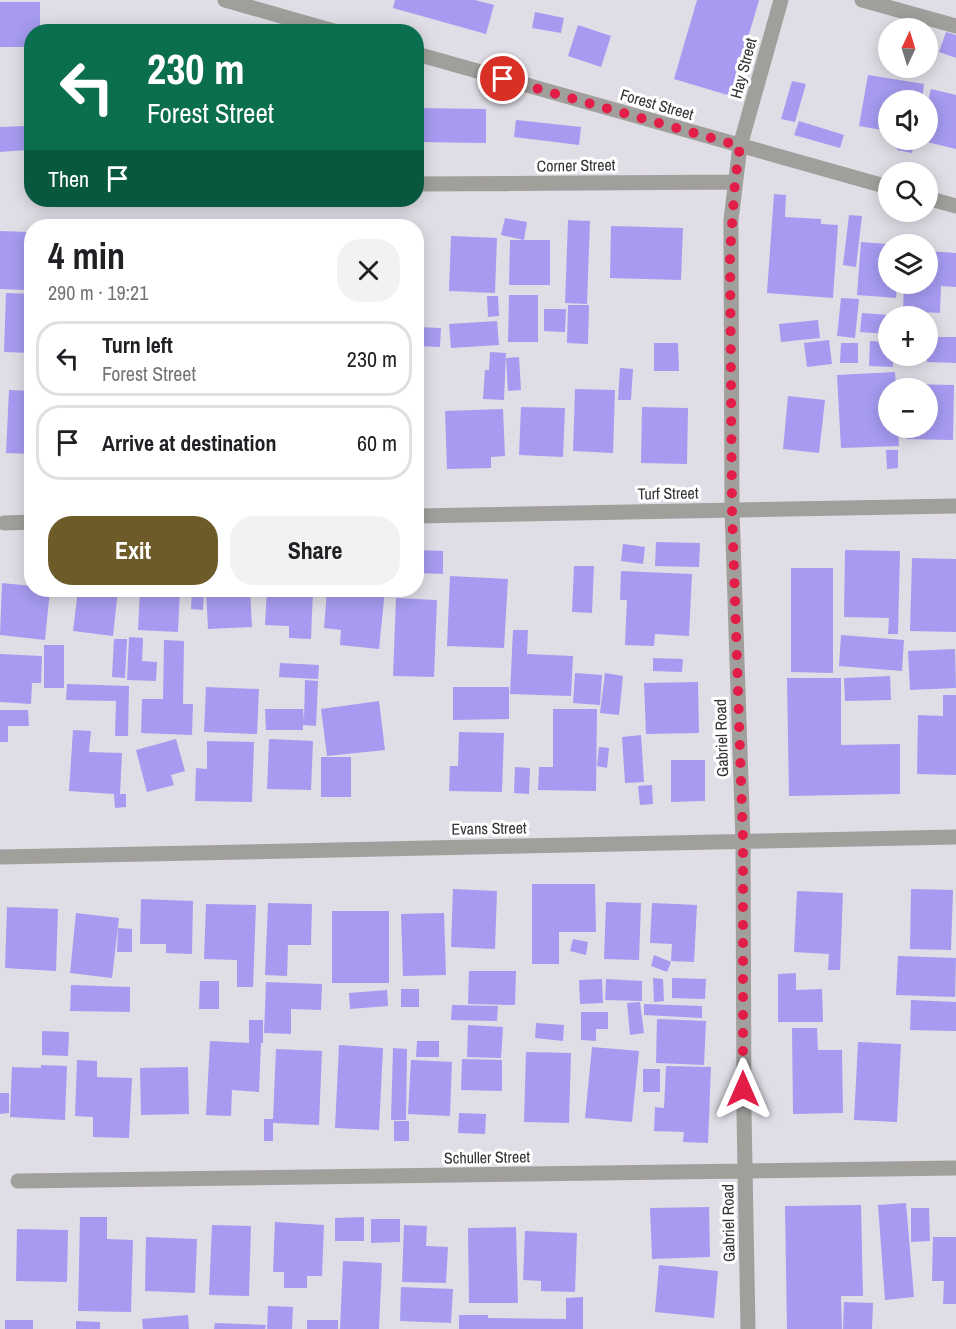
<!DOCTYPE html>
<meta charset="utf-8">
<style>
body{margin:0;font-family:"Archivo Narrow",sans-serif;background:#f2f2f2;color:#202124;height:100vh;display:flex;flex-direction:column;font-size:22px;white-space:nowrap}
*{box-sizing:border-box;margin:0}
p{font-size:20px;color:#757577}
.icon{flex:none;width:33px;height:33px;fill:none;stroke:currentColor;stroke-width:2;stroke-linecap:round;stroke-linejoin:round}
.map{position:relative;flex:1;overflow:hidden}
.side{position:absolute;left:24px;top:219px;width:400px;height:378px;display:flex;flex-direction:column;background:#fff;border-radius:24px;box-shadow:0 3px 15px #0003}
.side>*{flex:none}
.guide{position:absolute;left:24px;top:24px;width:400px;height:183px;border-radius:24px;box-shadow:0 3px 15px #0003;background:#0b6e4f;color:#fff;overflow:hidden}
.needle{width:39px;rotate:4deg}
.fabs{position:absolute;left:878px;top:18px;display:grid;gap:12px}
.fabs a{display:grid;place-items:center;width:60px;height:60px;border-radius:50%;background:#fff;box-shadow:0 3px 15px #0003;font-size:30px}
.pin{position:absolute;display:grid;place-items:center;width:51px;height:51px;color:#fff;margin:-26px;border:3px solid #fff;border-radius:50%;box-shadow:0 2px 6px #0007}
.me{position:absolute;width:66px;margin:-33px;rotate:0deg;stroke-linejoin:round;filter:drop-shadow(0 0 4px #0008)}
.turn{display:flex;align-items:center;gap:21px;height:126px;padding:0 24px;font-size:27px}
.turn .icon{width:78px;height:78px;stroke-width:2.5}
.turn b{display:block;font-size:42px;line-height:51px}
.then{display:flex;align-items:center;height:57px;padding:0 24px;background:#0003;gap:12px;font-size:22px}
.round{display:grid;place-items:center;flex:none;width:63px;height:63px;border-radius:24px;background:#f2f2f2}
.headline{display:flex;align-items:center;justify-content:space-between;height:102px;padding:0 24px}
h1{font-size:36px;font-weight:800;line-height:45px}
.action{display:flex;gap:12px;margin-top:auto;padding:12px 24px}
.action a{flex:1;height:69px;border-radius:24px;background:#6d5c29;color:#fff;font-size:24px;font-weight:800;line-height:69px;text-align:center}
.action a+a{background:#f2f2f2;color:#202124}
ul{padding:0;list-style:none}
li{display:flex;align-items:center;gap:18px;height:75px;margin:0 12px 9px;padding:0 12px;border:3px solid #e0e0e0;border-radius:24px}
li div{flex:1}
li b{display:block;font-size:22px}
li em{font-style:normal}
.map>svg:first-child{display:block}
</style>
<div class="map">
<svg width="956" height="1329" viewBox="0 0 956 1329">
<rect width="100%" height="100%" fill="#e0dde6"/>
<!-- building -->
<path fill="#a69bf1" d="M395,0H475L494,5L486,34L393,8Z
M697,0H759L731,96L674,79Z
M0,2H40V32H32V47H0Z
M535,12L564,18L561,33L532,28Z
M578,25L611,36L601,67L568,56Z
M128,28L168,29V32H128Z
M946,32L956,35V58L939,52Z
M868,75L924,84L922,100H888V131L859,126Z
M792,81L806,84L795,122L781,119Z
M931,89L956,95V149L919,140H927V105Z
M417,108L486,109V143L417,142Z
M516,120L581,127L579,145L514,137Z
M799,121L844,135L840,148L794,135Z
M25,126L27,150L0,152V127Z
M899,140H915L912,153L897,150Z
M774,194L786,195L785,217L821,219V224L838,225L833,298L767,293Z
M849,215L862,216L856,267L843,265Z
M505,218L527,222L524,240L501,235Z
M568,220L590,221L587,304L565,303Z
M611,226L683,228L681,280L610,278Z
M0,231L28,232L25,290L0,289Z
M451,236L497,238L495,293L449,291Z
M510,240H550V285H509Z
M861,242L888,244V284H897L896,298L857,295Z
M927,251L956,253V287L941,286L940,313L903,311L904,284H927Z
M6,293L32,294V353L4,352Z
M509,295H538V342H508Z
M487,296H498L499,316L488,317Z
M841,298L859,299L855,338L837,336Z
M568,305H589L588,344L567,343Z
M544,309H566L565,332L544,331Z
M862,313L888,315V334L860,332Z
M818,320L820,338L781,342L779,324Z
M497,321L499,345L451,348L449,324Z
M417,327L441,328L440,347L417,346Z
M927,337H956V363L927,362Z
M829,340L832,364L807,367L804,343Z
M870,341L888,342V356H893V367L869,366Z
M654,343H678L679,371H654Z
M841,343H858V363H840Z
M490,352L506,353L504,400L483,399L485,370H489Z
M519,357L521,390L508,391L506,358Z
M620,368L633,369L631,400H618Z
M895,372L896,388H888V428H898L899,446L841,448L837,375Z
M907,384L954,385L953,440L906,439V428H927V388H907Z
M575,389L615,390L613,453L573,451Z
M9,390L32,391V454L6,453Z
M788,396L825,400L819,453L783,449Z
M521,407L565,408L563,457L519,455Z
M642,407L688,408L687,464L641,463Z
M503,409L505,456L491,457V468L447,469L445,411Z
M886,450H898V468L887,469Z
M656,542L700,543L699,567L655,566Z
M623,544L645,547L643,564L621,561Z
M418,550L443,551V574L418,573Z
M845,550L900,551L898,634H888L889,618L844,617Z
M912,558L956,559V632L910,631Z
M574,566H594L592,613L572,612Z
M791,568H833V673L791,672Z
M621,571L692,574L689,636L655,634L654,646L625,645L627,600H620Z
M450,576L508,579L504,648L447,646Z
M2,583L32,586V590H50L45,640L0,635Z
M78,590H118L113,636L73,631Z
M140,590H180L178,632L138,630Z
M192,590L204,591L203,610L191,609Z
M206,590H250L252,627L208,629Z
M267,590H313L311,639L289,638V626L265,625Z
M327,590H385L379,649L340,645L341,630L324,628Z
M396,598L437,600L434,677L393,676Z
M513,630H528L527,654L573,656L571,696L510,694Z
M841,635L904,640L902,671L839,666Z
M129,637L143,638L142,661L157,662L156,681L127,680Z
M114,639H127L125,678L112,677Z
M164,640L184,641L183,704H193L192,735L141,733L142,699H163Z
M44,645H64V688H44Z
M955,649L956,688L910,690L908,651Z
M0,654L42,656L41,683H32L31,704L0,702Z
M653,658L683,659L682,672L653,671Z
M280,663L319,665L318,679L279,677Z
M575,673L602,675L600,705L573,703Z
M605,673L623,676L619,715L600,713Z
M890,676L891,700L845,701L844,678Z
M787,678H841V745L900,744V794L789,796Z
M305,680L318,681L316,726L303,725V730H266L265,709H303L304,721Z
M698,682L699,733L646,734L644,683Z
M67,684L129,686L128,736H115L116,701L66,700Z
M206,687L259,689L257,734L204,732Z
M453,687H509V719L453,720Z
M943,695H956V775L917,774L918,715L943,716Z
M379,701L385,750L327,756L321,709Z
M553,709H597L596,791L538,790L539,767H553Z
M0,710H28L29,726H8V742H0Z
M73,730L91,731L89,752L122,753L120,794H126V807L115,808L114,794L69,791Z
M459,732L504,733L502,792L449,791L450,766H458Z
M641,735L644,782L625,783L622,737Z
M176,739L185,771L171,775L174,785L147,792L136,750Z
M269,739L313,741L311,790L267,789Z
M207,741L254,742L252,802L195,801L196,768L207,769Z
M599,747L609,748L607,768L597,766Z
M321,757H351V797H321Z
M671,760H705V801L671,802Z
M515,767L530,768L529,794L514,793Z
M652,785L653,804L640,805L638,786Z
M532,884H595L596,932H559V964H532Z
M453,889L497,891L495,949L451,947Z
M911,889L953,890L951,950L910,949Z
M797,891L843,893L840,970H828L829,954L794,952Z
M141,899L193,901L192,954L166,953V944H140Z
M606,902L641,903L639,960L604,959Z
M268,903L312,904L311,945H288L287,976L265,975Z
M652,903L697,905L694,962L671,961L672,944L650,943Z
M206,904L256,905L253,987H237V960L204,959Z
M7,907L58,909L56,971L5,968Z
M332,911H389V983H332Z
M76,913L119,918L112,978L70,973Z
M444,913L446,975L403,976L401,914Z
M118,928L132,929V952H117Z
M573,939L588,942L586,955L570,951Z
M654,955L671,962L667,972L651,966Z
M898,956L956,958L955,997L896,995Z
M469,971H516L515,1005L468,1004Z
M796,973V990L822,989L823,1022H778V974Z
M653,978L663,979L664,1001L654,1002Z
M672,978L706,979L705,999L672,998Z
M602,979L603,1003L580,1004L579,980Z
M606,979L642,981V1001L605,1000Z
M200,981H219V1009H199Z
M266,982L322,984L321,1010L291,1009V1034L264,1033Z
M71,985L130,987V1012L70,1011Z
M401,989H419V1007H401Z
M387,990L388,1006L350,1009L349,993Z
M911,1000L956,1002V1031L910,1030Z
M640,1002L644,1033L630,1035L627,1003Z
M644,1004L702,1006V1018L644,1015Z
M452,1005L498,1006L497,1021L451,1020Z
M581,1012H608V1029H596V1041L581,1040Z
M657,1019L706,1021L704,1065L656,1063Z
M249,1020H263V1043H261L259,1092L232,1090L231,1116L206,1115L210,1041L249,1043Z
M536,1023L564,1025L563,1041L535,1038Z
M468,1025L503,1027L501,1058L467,1057Z
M792,1028H817L818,1050H842L843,1113L793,1114Z
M42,1031L69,1032L68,1056L42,1055Z
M417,1041H439V1057H416Z
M858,1042L901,1044L897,1122L854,1120Z
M339,1045L383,1048L379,1130L335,1128Z
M592,1047L639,1051L632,1122L585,1118Z
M393,1048L407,1049L406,1120H391Z
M276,1049L322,1051L319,1125L273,1123V1141H264V1119H273Z
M526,1052L571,1053L569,1123L524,1122Z
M462,1059L502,1060V1091L461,1090Z
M77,1060L97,1061V1077L132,1078L129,1138L93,1137V1117L75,1116Z
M411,1060L452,1062L450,1116L408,1114Z
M41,1065L67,1066L65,1120L10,1117L12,1067L41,1068Z
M666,1066L711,1067L708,1143L683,1142L684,1132L654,1131L655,1107L664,1108Z
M188,1067L189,1114L141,1115L140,1068Z
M643,1069H660V1092H643Z
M0,1093H9V1113L0,1114Z
M459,1113L486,1114L485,1134L458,1133Z
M394,1121H409V1141H394Z
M906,1203L914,1297L885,1300L878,1205Z
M861,1205L863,1296H841L842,1329H787L785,1206Z
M709,1207L710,1257L652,1259L650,1208Z
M911,1208H929L930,1241L911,1242Z
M80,1217H107V1239L133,1240L131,1312L78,1311Z
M364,1217V1241H335V1218Z
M371,1219H400V1242L371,1243Z
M275,1222L324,1225L322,1276H307V1288H284V1272H273Z
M212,1225L251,1226L249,1296L209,1295Z
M404,1225L427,1226L426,1246L448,1247L446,1283L402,1282Z
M516,1227L518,1303H469L468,1228Z
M17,1229L68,1230L67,1282L16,1281Z
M525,1231L577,1233L575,1292L541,1291V1281L523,1280Z
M146,1237L197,1239L195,1293L145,1291Z
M933,1237H956V1304H943L944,1281H932Z
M343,1261L382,1263L379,1329H340Z
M659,1265L718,1271L714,1318L655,1312Z
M401,1287L453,1289L451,1323L400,1321Z
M583,1297V1329H459V1315H488V1318L566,1319V1298Z
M844,1302L873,1303L872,1329H843Z
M268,1306L293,1307L292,1329H267Z
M188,1315L189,1329H143L142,1319Z
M5,1320H33V1329H5Z
M307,1320H338V1329H307Z
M76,1321L100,1322V1329H76Z
M215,1323L266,1325L265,1329H214Z"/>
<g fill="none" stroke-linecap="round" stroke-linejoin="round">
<!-- minor -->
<path stroke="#a19f9b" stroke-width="15" d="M225,0L337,32
M862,0L956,26
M417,54L888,187
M417,184L735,182
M927,198L956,206
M417,516L956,506
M4,523L32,522
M0,857L956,837
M18,1181L956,1168
M748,1329L744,1112L743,841L732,510L731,220L740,146L781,0"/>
</g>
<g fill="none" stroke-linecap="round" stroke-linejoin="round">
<!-- route -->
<path stroke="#e11d48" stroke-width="10" stroke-dasharray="0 18" d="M503,79L740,146L735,182L730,254L732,510L743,841V1089"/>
</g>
<g text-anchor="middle" stroke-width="6" stroke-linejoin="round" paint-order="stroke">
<!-- street labels -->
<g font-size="16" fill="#333236" stroke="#fff">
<text transform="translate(743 68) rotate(-75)" y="6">Hay Street</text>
<text transform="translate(657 104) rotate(16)" y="6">Forest Street</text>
<text transform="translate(576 165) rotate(-1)" y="6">Corner Street</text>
<text transform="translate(668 493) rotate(-1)" y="6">Turf Street</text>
<text transform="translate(721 738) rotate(-92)" y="6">Gabriel Road</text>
<text transform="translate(489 828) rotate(-1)" y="6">Evans Street</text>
<text transform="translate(487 1157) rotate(-1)" y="6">Schuller Street</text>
<text transform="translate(728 1223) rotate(-91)" y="6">Gabriel Road</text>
</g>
</g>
</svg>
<div class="fabs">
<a><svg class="needle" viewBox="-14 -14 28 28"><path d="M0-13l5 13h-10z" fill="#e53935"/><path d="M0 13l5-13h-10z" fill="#757577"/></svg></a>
<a><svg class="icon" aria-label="sound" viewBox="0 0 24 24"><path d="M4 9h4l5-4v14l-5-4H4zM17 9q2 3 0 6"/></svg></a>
<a><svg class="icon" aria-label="search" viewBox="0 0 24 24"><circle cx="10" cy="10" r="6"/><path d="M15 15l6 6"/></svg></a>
<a><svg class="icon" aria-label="layers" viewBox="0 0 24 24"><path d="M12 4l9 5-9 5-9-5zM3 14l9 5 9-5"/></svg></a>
<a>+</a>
<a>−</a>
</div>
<div class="pin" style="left:503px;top:79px;background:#d93025"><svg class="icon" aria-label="arrive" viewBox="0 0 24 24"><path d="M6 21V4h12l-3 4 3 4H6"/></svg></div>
<svg class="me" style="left:743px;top:1089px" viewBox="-20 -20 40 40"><path d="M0-17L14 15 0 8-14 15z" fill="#e11d48" stroke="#fff" stroke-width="4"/></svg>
<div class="guide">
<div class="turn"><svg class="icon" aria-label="left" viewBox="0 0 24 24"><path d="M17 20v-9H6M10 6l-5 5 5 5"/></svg><div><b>230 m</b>Forest Street</div></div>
<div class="then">Then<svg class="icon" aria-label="arrive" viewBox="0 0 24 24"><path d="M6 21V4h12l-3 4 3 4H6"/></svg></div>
</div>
<section class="side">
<div class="headline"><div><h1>4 min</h1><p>290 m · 19:21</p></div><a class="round"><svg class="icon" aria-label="close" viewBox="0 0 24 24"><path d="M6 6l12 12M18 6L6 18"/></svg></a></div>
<ul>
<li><svg class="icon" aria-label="left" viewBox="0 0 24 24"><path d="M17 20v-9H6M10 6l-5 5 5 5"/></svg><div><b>Turn left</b><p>Forest Street</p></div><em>230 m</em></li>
<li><svg class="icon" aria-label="arrive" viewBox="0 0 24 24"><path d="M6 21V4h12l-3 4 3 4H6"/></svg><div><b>Arrive at destination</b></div><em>60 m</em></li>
</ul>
<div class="action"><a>Exit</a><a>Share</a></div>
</section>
</div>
